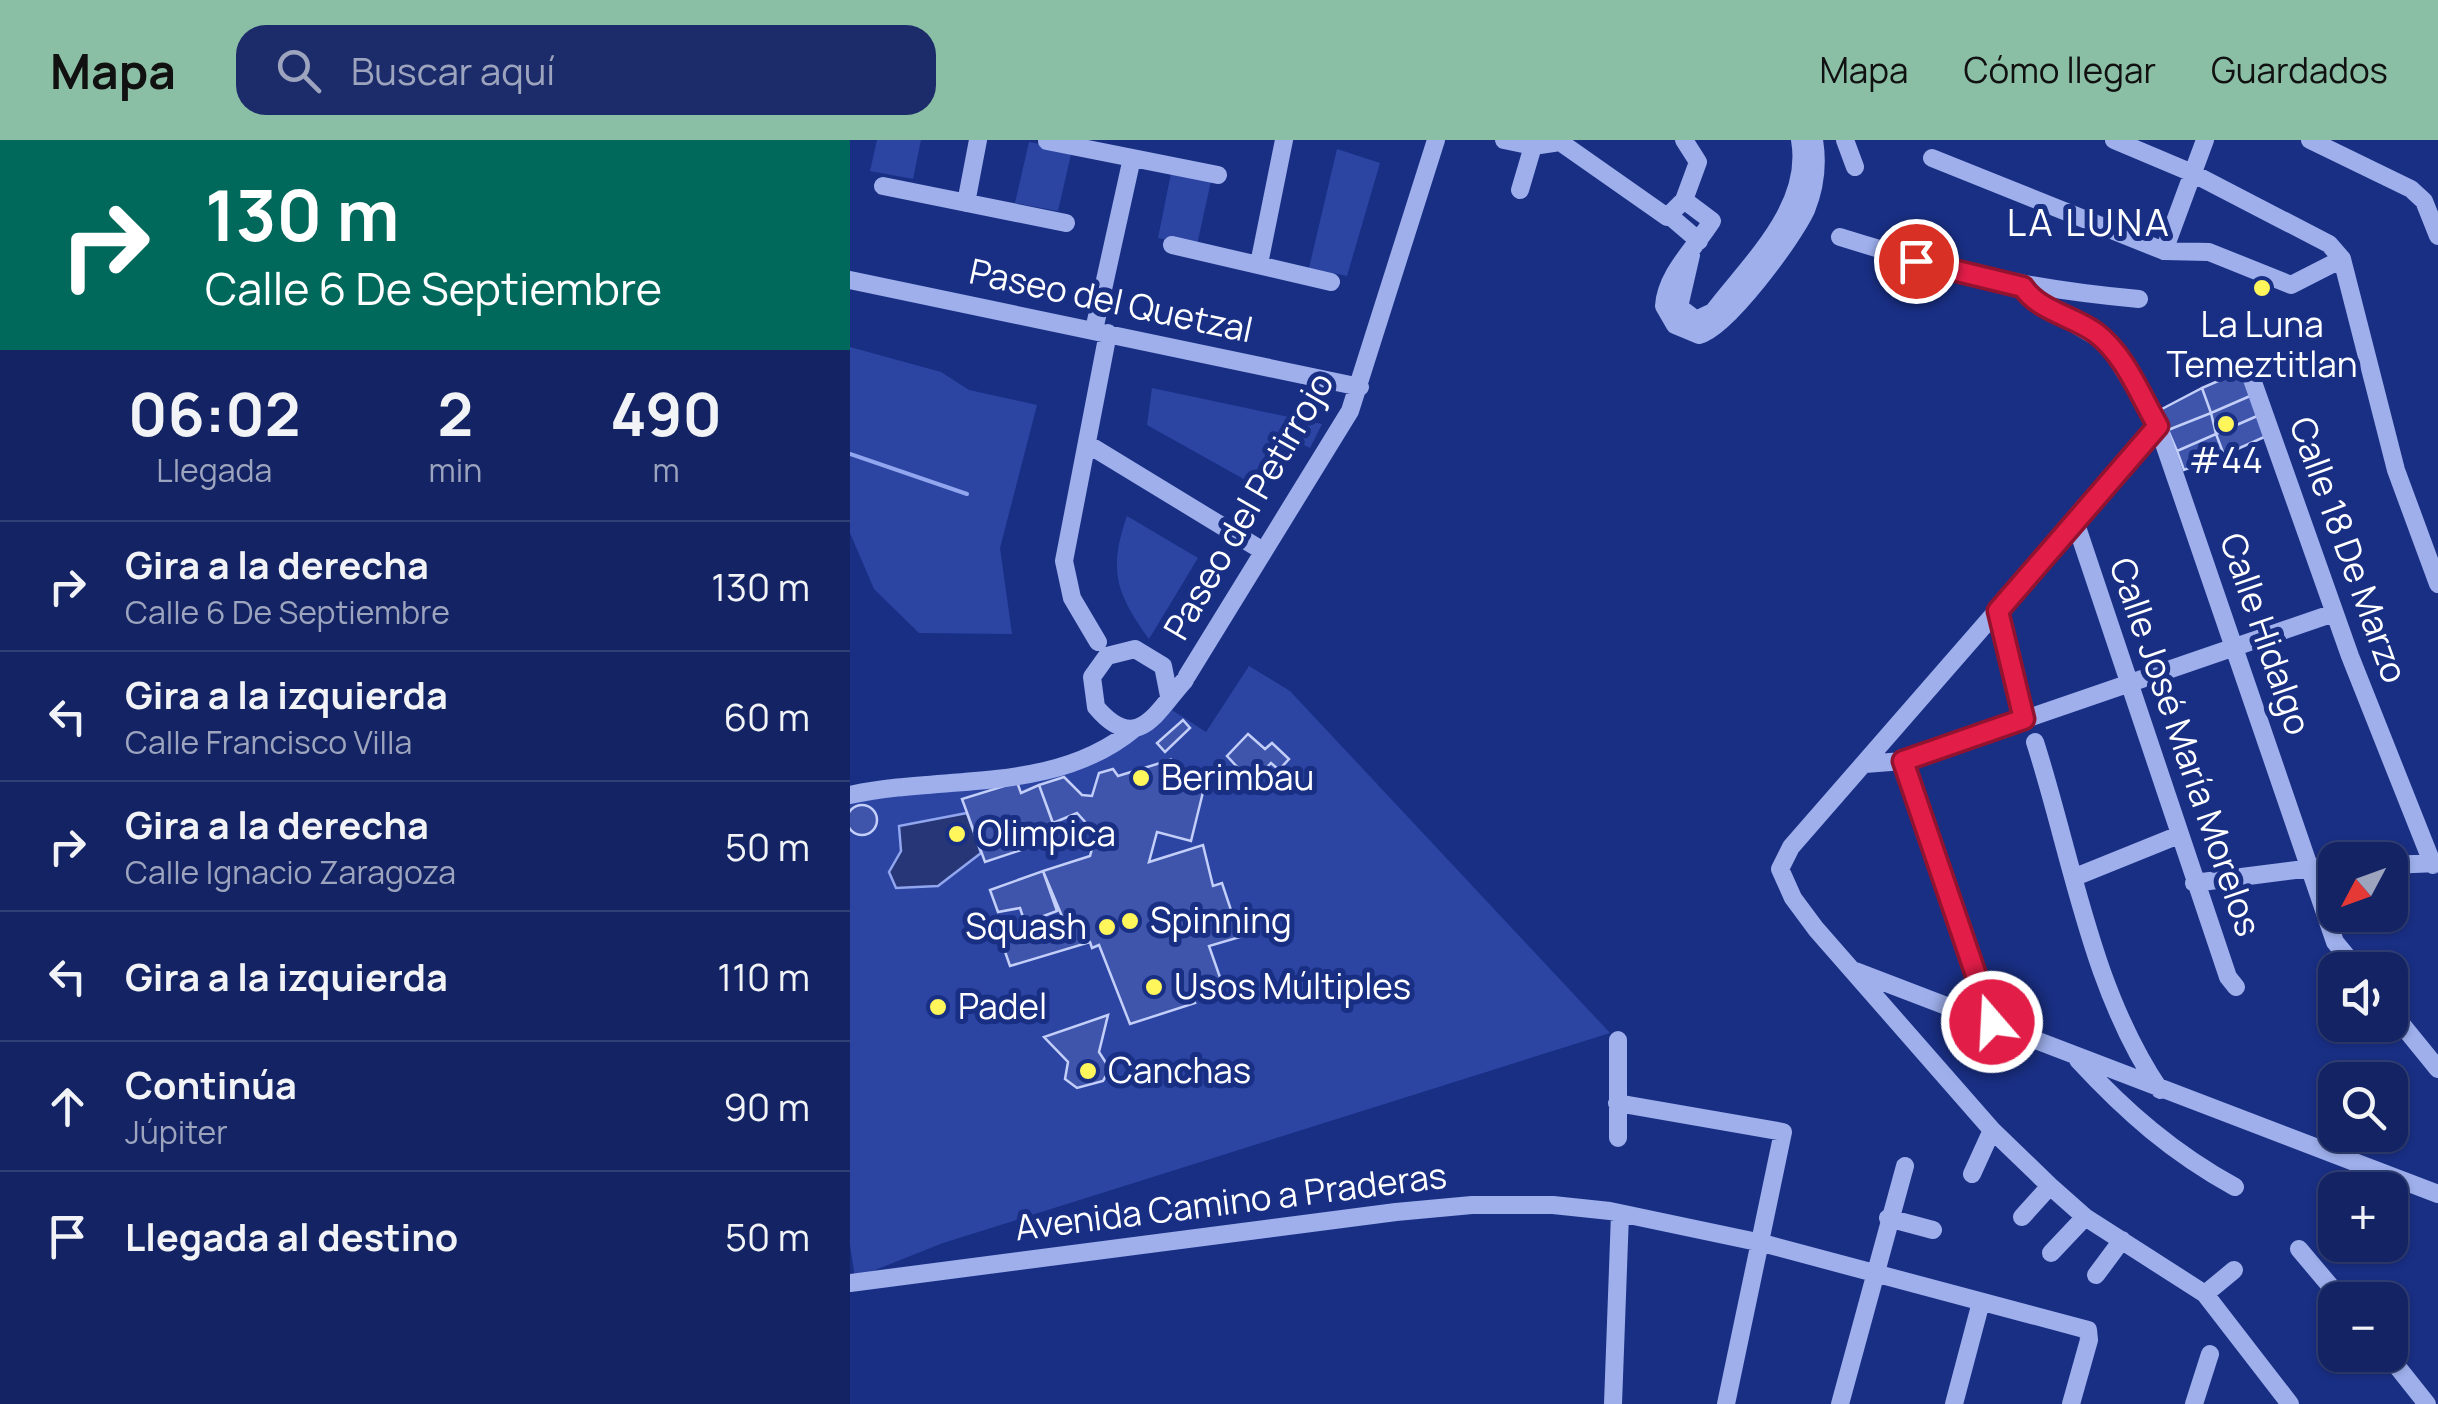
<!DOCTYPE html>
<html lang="es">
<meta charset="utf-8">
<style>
body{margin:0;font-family:Manrope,sans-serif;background:#1c2b69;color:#f1f3f6;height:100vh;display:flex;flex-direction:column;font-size:38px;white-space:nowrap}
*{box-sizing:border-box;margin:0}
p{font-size:32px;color:#9da4be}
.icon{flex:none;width:55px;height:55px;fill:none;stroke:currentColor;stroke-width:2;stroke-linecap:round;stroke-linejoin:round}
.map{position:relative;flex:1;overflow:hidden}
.sheet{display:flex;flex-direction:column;background:#132363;width:850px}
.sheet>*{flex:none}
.guide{background:#00695c;color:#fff;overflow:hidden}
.needle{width:65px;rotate:229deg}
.fabs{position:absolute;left:1468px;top:702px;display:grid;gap:20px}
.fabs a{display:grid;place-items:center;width:90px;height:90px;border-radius:20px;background:#132363;box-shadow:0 2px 8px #0004,0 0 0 2px #324078;font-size:50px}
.pin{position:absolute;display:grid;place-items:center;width:85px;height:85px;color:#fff;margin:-42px;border:5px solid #fff;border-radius:50%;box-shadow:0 2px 10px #0007}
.me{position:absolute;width:110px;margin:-55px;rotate:341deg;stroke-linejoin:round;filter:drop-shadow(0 0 8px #0008)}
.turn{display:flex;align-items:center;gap:35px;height:210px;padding:0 40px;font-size:45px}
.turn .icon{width:130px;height:130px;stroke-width:2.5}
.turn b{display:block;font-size:70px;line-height:85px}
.eta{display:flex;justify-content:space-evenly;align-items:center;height:170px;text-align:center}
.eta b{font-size:60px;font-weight:700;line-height:70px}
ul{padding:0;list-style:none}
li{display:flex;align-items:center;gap:30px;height:130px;padding:0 40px;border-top:2px solid #324078}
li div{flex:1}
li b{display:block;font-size:38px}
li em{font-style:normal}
header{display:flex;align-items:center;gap:60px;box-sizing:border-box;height:140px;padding:0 50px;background:#8abfa5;color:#111}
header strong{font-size:48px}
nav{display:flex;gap:55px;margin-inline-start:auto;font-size:35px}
.search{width:700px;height:90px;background:#1c2b69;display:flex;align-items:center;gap:25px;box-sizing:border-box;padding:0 35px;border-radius:30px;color:#9da4be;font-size:38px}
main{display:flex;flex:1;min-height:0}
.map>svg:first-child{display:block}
</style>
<header>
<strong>Mapa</strong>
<div class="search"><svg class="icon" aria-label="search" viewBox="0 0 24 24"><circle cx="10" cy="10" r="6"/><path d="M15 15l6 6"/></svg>Buscar aquí</div>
<nav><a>Mapa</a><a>Cómo llegar</a><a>Guardados</a></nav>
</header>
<main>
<section class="sheet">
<div class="guide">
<div class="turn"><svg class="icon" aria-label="right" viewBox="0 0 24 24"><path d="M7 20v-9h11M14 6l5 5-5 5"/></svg><div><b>130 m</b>Calle 6 De Septiembre</div></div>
</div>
<div class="eta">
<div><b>06:02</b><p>Llegada</p></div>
<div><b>2</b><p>min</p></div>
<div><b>490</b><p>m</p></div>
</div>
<ul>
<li><svg class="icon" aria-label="right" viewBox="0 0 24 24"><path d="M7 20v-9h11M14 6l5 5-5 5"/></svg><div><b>Gira a la derecha</b><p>Calle 6 De Septiembre</p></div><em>130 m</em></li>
<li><svg class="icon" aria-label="left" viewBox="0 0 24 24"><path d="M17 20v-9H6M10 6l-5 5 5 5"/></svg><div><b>Gira a la izquierda</b><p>Calle Francisco Villa</p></div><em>60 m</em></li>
<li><svg class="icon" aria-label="right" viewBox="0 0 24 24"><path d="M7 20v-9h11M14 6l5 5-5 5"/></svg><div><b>Gira a la derecha</b><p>Calle Ignacio Zaragoza</p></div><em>50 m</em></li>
<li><svg class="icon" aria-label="left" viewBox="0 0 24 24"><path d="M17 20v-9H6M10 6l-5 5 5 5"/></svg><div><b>Gira a la izquierda</b></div><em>110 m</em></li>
<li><svg class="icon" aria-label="ahead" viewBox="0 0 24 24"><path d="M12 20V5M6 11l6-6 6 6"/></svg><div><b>Continúa</b><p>Júpiter</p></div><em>90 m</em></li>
<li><svg class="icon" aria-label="arrive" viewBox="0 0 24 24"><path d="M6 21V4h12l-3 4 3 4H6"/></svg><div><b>Llegada al destino</b></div><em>50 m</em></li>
</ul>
</section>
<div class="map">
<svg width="1588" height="1264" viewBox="0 0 1588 1264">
<rect width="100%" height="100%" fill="#192f84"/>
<!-- green -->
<path fill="#2c45a3" d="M27,0H71L63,39L20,31Z
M179,2L222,10L208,71L165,63Z
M487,9L530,23L497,136L459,128Z
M321,33L361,41L347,105L308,98Z
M0,207L91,232L119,250L187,265L150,408L162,494L69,493L24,449L0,393Z
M302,248L472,284L460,308L430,292L399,342L297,285Z
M277,376L348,418L299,499C266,453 258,430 277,376Z
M399,526L440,551L760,893L93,1103L5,1138L0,1105V656L166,639L306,588L322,570L356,592Z"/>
<!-- water -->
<path fill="#263676" stroke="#91a6ee" stroke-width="2.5" d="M117,673L131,713L88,746L46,748L39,732L51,711L49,686Z"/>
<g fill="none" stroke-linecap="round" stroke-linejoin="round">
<!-- stream -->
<path stroke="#91a6ee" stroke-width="4" d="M0,314L117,354"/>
</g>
<!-- building -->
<path fill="#3e55ab" stroke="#c3cff9" stroke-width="2.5" d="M1398,228L1407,253L1361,273L1352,248Z
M1352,248L1361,273L1318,290L1310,270Z
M1407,253L1414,273L1366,294L1361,273Z
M1361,273L1366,294L1327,311L1318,290Z
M1414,273L1421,294L1374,315L1366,294Z
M1366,294L1374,315L1334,330L1327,311Z
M333,580L340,588L315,612L307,603Z
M398,594L415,609L422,603L439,619L429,630L421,623L402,643L377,616Z
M320,620L316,633L355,644L341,701L307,692L299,722L353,705L363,746L372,743L390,797L359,806L372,843L341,854L345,863L280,884L249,805L242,808L240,802L160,826L151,800L214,781L193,731L240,716L246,694L227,673L203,683L189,645L214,637L232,655L242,656L249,633L263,629L268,636Z
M167,642L171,653L189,645L205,689L186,696L189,704L135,722L112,659Z
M-3 680a15 15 0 1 1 30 0a15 15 0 1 1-30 0Z
M193,731L207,771L175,783L170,768L148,772L140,750Z
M258,875L249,912L260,929L253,941L227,948L215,939L218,922L194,897Z"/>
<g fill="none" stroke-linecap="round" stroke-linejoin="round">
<!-- minor -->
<path stroke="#9eafec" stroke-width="18" d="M654,0L683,6L710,2L817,77L834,60L848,22L834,0
M995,0L1005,27
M1264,0L1340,32L1479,104L1492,119L1546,330L1588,444
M1460,0L1561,49L1574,61L1588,96
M197,1L368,35
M1082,18L1314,111L1359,112L1441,145L1492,119
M33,46L216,83
M670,50L683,6
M834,60L862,81C845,108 816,134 814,166L825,185L849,195C877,188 943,98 956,70C965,48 968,24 964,0
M116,63L128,0
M821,77L849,101
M990,97C1092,129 1182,150 1289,159
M322,105L481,142
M1314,111L1355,0
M841,115L829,167L846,180L863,172C900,123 962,67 950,0
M409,124L434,0
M0,140L510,247
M1173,147L1183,160L1257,203L1308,286L1485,802L1508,830
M244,190L282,18
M1398,228L1500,516L1583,725
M1308,286L941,707L930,729L943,758L966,789L1142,990L1200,1046L1235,1077L1355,1154L1440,1264
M239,305L413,411
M1226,384L1378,837L1386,847
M1148,471L1174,579
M248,502L222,458L214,421L258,193
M337,536L500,271L586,0
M319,556L313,526L285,509L257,516L242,537L246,567C288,617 308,569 335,540
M1185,602C1222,717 1241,849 1310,950
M1053,621L1142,882
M1015,624L1053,621L1484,473
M0,655C96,634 205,655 285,588
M1540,725L1588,723
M1225,737L1329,695
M1344,743L1485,725
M1005,831L1588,1054
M1540,870L1588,929
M768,900V998
M1228,920C1276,972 1323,1013 1385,1047
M767,963L933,992L876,1264
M1122,1034L1142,990
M1172,1077L1200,1046
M1038,1078L1083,1090
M1449,1109L1492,1160
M1201,1113L1235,1077
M1246,1135L1272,1100
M0,1143L546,1072L622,1065H703L760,1071L912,1103L1238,1190L1239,1200L1221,1264
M1355,1154L1384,1130
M1538,1215L1577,1264
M763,1264L770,1074
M990,1264L1055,1026
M1104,1264L1131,1162
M1344,1264L1360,1214"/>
</g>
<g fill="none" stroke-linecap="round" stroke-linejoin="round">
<defs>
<path id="route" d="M1066,121L1173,147C1189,171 1223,176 1246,193C1275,215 1290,255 1308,286L1148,471L1174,579L1053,621L1142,882"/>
</defs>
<!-- route casing -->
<use href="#route" stroke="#92132f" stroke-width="25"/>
<!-- route -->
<use href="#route" stroke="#e11d48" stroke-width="18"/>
</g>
<!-- markers -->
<g fill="#fef65a" stroke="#192f84" stroke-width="4">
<circle cx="1412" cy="148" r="10"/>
<circle cx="1376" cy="284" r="10"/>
<circle cx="291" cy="638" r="10"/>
<circle cx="107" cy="694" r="10"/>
<circle cx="280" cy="781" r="10"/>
<circle cx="257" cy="787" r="10"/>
<circle cx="304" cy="847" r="10"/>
<circle cx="88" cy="867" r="10"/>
<circle cx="238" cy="931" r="10"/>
</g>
<g text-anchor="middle" stroke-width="10" stroke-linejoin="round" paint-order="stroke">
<!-- street labels -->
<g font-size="35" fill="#fff" stroke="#192f84">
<text transform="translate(261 161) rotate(12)" y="12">Paseo del Quetzal</text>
<text transform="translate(399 366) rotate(-60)" y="12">Paseo del Petirrojo</text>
<text transform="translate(1498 410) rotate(70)" y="12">Calle 18 De Marzo</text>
<text transform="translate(1415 494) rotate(71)" y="12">Calle Hidalgo</text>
<text transform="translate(1335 607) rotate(71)" y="12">Calle José María Morelos</text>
<text transform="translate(381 1062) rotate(-7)" y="12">Avenida Camino a Praderas</text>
</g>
<!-- poi labels -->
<g font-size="35" fill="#fff" stroke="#192f84" text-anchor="start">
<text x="1412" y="197" text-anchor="middle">La Luna<tspan x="1412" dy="40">Temeztitlan</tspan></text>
<text x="1376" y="333" text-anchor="middle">#44</text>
<text x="311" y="650">Berimbau</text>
<text x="127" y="706">Olimpica</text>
<text x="300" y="793">Spinning</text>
<text x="237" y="799" text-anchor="end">Squash</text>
<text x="324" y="859">Usos Múltiples</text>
<text x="108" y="879">Padel</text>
<text x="258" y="943">Canchas</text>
</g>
<!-- neighbourhood labels -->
<g font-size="38" letter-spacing="2.5" fill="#fff" stroke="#192f84">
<text x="1239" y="96">LA LUNA</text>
</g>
</g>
</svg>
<div class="fabs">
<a><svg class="needle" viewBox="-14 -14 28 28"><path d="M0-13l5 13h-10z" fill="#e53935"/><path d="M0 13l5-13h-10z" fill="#9da4be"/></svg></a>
<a><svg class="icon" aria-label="sound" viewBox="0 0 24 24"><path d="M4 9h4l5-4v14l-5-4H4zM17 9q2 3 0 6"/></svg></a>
<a><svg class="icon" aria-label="search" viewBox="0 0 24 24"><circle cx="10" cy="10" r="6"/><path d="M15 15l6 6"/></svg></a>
<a>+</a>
<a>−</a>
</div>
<div class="pin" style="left:1066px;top:121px;background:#d93025"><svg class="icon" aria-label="arrive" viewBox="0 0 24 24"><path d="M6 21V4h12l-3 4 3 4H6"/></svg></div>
<svg class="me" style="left:1142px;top:882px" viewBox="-20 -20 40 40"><circle r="17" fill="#e11d48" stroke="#fff" stroke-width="3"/><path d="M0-11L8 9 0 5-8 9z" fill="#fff"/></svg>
</div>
</main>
